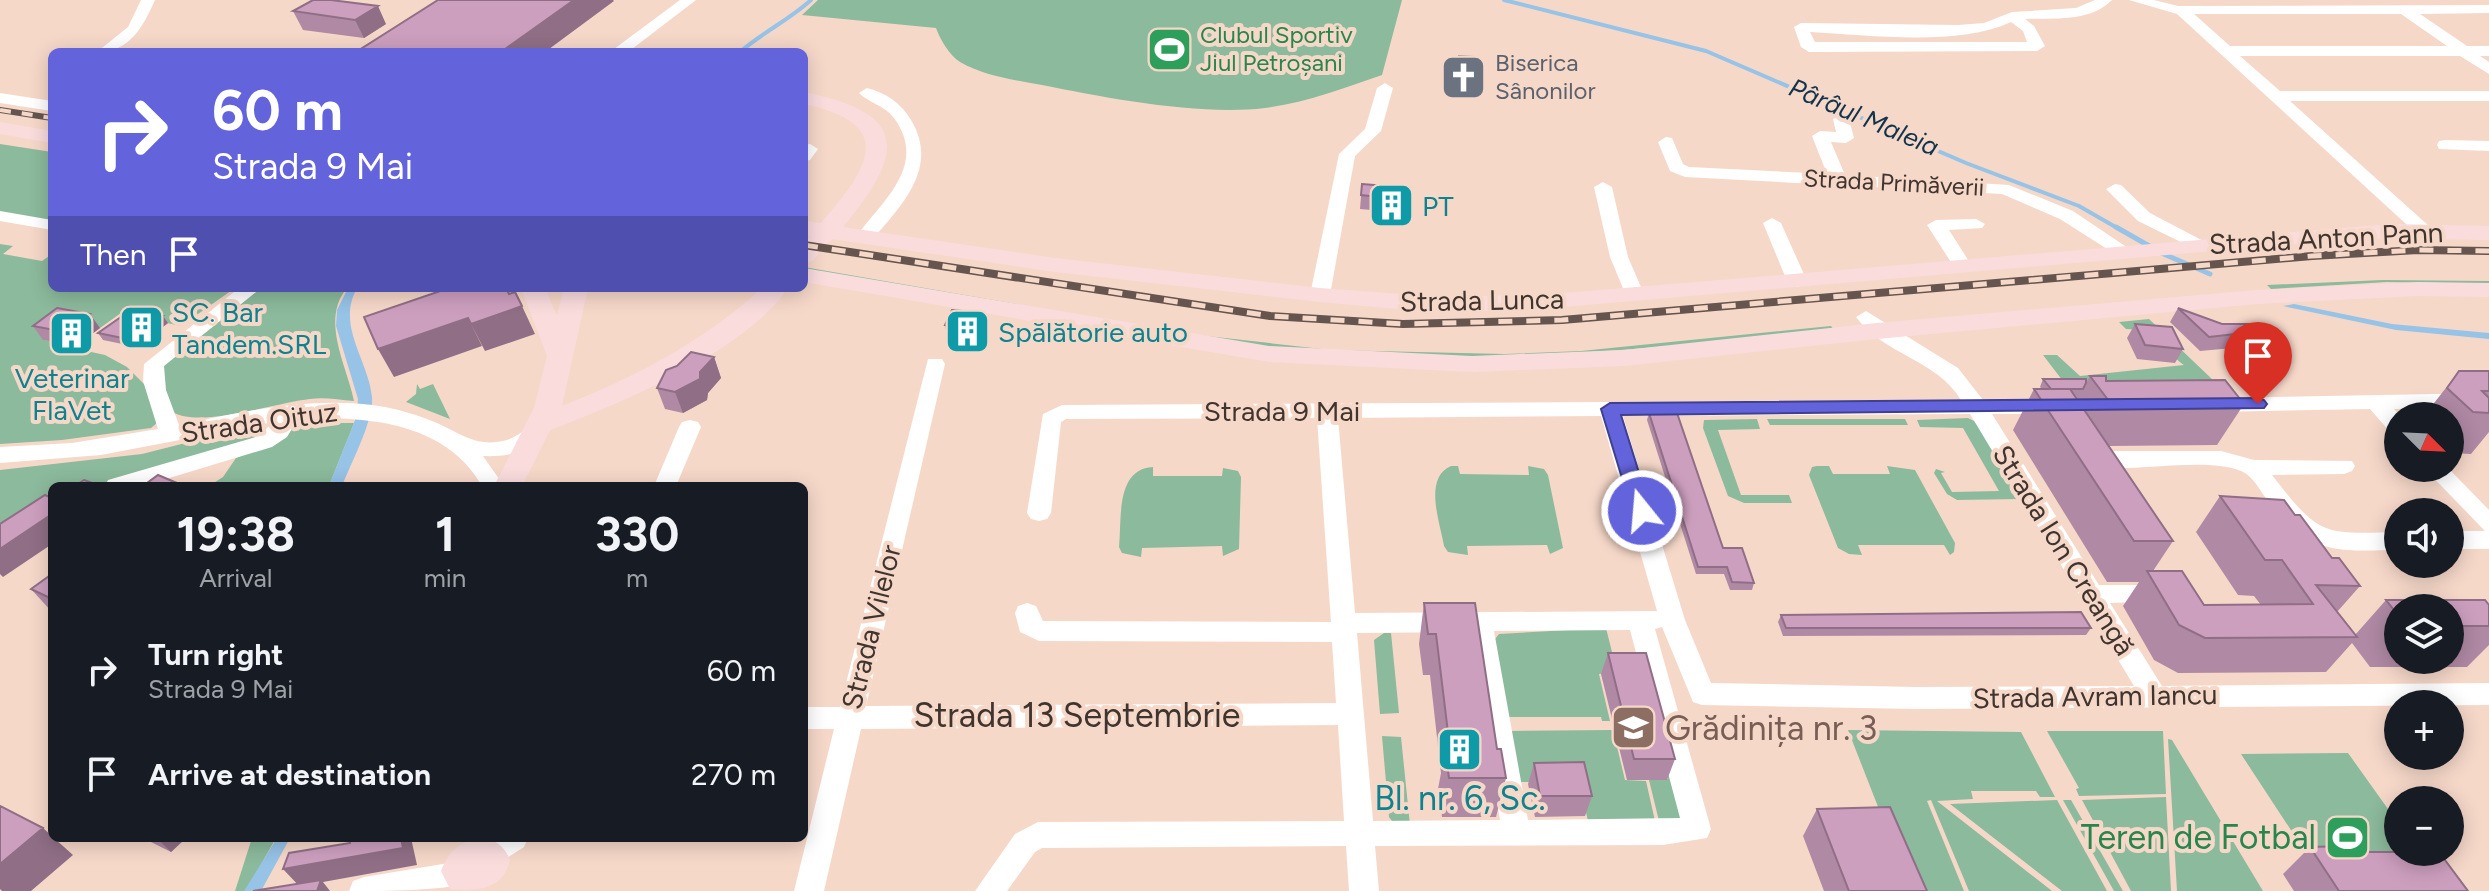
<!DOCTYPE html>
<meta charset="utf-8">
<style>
body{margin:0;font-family:Figtree,sans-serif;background:#242831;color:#f1f3f6;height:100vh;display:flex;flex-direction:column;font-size:30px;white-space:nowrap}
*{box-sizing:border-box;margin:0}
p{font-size:26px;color:#9ea1a6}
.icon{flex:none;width:44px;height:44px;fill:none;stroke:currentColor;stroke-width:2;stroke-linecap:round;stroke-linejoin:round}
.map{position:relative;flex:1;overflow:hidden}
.details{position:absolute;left:48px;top:482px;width:760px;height:360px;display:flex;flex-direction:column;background:#171b24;border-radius:12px;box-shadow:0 4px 20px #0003}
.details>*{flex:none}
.hud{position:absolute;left:48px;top:48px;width:760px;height:244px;border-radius:12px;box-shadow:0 4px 20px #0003;background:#6363dc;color:#fff;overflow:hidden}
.needle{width:52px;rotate:114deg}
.controls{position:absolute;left:2384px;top:402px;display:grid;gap:16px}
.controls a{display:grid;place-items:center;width:80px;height:80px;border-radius:50%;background:#171b24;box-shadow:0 4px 20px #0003;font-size:40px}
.pin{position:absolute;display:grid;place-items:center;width:68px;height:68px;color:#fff;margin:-82px -34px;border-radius:50% 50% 50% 0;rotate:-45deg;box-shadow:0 0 8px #0007}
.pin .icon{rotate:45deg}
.me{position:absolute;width:88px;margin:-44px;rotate:343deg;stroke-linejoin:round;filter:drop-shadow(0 0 6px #0008)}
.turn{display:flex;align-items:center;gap:28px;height:168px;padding:0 32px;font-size:36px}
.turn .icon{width:104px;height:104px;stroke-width:2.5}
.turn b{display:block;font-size:56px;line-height:68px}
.then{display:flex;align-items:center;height:76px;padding:0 32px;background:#0003;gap:16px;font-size:30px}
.eta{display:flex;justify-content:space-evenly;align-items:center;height:136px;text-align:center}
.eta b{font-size:48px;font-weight:700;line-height:56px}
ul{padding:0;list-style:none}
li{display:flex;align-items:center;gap:24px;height:104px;padding:0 32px}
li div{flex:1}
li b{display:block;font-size:30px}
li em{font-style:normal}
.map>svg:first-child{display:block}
</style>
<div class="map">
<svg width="2489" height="891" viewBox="0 0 2489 891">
<rect width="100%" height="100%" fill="#f6d8c9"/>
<!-- green -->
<path fill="#8cba9c" d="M818,0H1402L1382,75C1344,88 1305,103 1265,108C1200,116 1107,98 1042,85C1015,80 984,76 960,62C949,55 940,39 936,28L802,15Z
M0,144L52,152V221L0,212Z
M0,244L13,246L3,254L42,261L52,254V288H235L181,326L121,313L100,328L67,322L44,340L76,346L73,348L105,355L127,367L150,390L157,423L151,428L62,440L0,444Z
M804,267L1189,334L1331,350L1504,354L1581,351L1831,326L1834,330C1656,348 1479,367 1301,351C1224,345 1149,331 1073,317C983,302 894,286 804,270Z
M2383,280L2489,281V284L2387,282L2271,289L2267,285Z
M260,288H347C320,320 347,366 354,401C339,400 325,397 310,399C279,402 198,429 173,412C169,392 156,381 166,361Z
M2149,319L2214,381L2066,385L2043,355H2057L2080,376L2184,365C2157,346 2174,331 2126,329L2119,322Z
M417,384L420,389L433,384L450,419L406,402L416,394Z
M1968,418L1976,422L2020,499L1957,500L1947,494L1934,473L1936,469L1945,472L1941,473L1952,492L1999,491L1963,428L1920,427L1917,420Z
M1757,419L1760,429L1718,430L1741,495H1789L1792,503H1744L1728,496L1703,428L1704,420Z
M1767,419H1905L1908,425H1770Z
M324,423H354L329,486H209L223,477L236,458L269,444L291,427Z
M274,427L271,431L187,464L102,486H52V501L0,529V470L142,454L213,436L211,443L228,439L232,433Z
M1451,466H1458L1460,474L1529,475L1528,466L1544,469L1548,475L1563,548L1550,554L1547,545L1467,546L1468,555L1448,552L1444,546C1440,522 1423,478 1451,466Z
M1817,466H1829L1833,474H1890L1887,466L1915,470L1955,543L1954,552L1950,555L1944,545H1858L1862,555L1849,554L1838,548L1809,475L1812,467Z
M1153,467V476H1222L1223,468L1238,471L1241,477L1239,549L1223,556L1222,546L1142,548L1141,557L1122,553L1119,547C1122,520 1115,469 1153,467Z
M1606,628L1617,672L1599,674L1610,721H1602L1601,717H1508L1495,639L1499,634Z
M1384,633H1391L1399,713L1380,714L1374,640Z
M1654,728L1688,818L1659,821L1649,780L1668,779Z
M1613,730L1625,780L1646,781L1655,821H1588L1579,782H1519L1510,731Z
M1848,730L2021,732L2055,797H2040L2036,791H1971L1973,799L1937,801L2052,891H1969L1931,800L1927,801L1964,891H1911Z
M2047,731H2163L2166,794L2079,796L2076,789L2079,788Z
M1382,736L1401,737L1410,825L1392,821L1389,817Z
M2168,739L2172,740L2263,891H2177Z
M2348,753L2398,823V852L2323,879L2241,754Z
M2166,797L2171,891H2131L2082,800Z
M2057,800L2107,891H2062L1950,804Z
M2063,800H2071L2123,891H2114Z
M252,838H276L246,891H235Z"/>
<!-- water -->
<path fill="#97c3e7" d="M348,288H357C336,326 368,359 372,397C374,420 351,463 342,486H329L357,415L358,399L336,326L337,310Z
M2294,304L2392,324L2489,333V339L2396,330L2283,306Z
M277,838H290L261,891H244Z"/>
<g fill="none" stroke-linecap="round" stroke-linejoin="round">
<!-- stream-far1 -->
<path stroke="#97c3e7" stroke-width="4" d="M1504,0L1706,51L1966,163L2079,206L2119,229
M740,52C763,32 789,20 811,0"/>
<!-- stream -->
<path stroke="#97c3e7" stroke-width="5" d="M2116,227L2151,247
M2159,252L2210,274"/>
<!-- minor -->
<path fill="#fff" fill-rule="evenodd" d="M141,0H155C143,27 130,52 97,52L128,27Z
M680,0H696L628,52H610Z
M2095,0H2112C2091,22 2054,18 2025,19L2034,26L2045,46L2037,51L1809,52L1801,47L1794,27L1801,23L1958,25L1984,23L2012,12L2076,8ZM2011,22L2023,31L2027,42H1815L1810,32C1869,35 1957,47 2011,22Z
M2129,0H2154L2178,6L2489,5V13L2420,14L2467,46H2489V56H2480L2489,62V74L2460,56H2240L2280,91H2489V101H2290L2430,227L2433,231L2430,235H2418L2177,14ZM2194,14H2401L2447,46H2230Z
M1385,83L1393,88L1381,131L1355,156L1330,295L1327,299H1313L1310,295L1339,154L1365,129L1377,88Z
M867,88C886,93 901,103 911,120C940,168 901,206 871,241L865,243L856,237C881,202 929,166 894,118C884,105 869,103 859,93Z
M0,93L52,101V111L0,103Z
M1841,114L1849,119L1854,138L1846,143L1831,142L1845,175L2009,185L2073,211L2134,252L2132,256H2118L2060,219L2002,194L1685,177L1670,171L1658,142L1666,137L1672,138L1683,164L1689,167L1827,174L1812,136L1820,131L1836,132L1833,119Z
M2445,140L2489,141V151L2439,149L2437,145L2439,141Z
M810,144L818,149L810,160L804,161V145Z
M1603,182L1612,187L1628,257L1644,294L1641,298H1627L1610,257L1594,187Z
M2115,184L2121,185L2150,213L2211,245L2202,251L2195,249L2138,221L2106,189Z
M0,211L52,220V230L0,221Z
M1772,218L1781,223L1807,281L1804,285L1797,287L1787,281L1763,223Z
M1976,219L1985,224L1982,228L1949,230L1972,266L1970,270H1956L1927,225L1936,220Z
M239,288H261L164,366L166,390L179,425C245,411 317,395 385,407C400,410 418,415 432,421C458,431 475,449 507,440C517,437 524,429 534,427L542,429L545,434C532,453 504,457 483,456L504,486H482C445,421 364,416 298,419L287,437L272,447L143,486H105L108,480L256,437L274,422L101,455L0,463V447L72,443L158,429L143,381L144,364Z
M1866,311L1958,368L1983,400L2060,402L2063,407L2060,412L2052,414H1992L2099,585H2160L2169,587L2172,594L2169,601L2110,603L2162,686L2489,683V705L1917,709L1702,705L1693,702L1662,627L1655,629L1711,829L1707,838L1663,845L1375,846L1379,891H1349L1346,846L1042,848L1035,852L1007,891H975L1015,834L1038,822L1344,821L1338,725L861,729L824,891H794L834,729H804V707H840L928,359H942L945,364L866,706L1336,703L1332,642L1039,641L1020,632L1015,613L1018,606L1027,603L1036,606L1043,621L1331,622L1317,418L1066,419L1061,422L1051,513L1047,519L1039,521L1031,519L1027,513L1043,414L1062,405L1961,400C1936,359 1884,355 1856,317ZM1970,414L2134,686L1917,687L1711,683L1685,620L1623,416ZM1601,416L1657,611L1355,613L1338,418ZM1630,630L1680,818L1528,820L1494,631ZM1469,632L1500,820L1373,821L1357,633Z
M2489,393V407L2394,409L2400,416H2398V434L2390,432L2370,409L2214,412L2206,410L2203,405L2206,400L2214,398Z
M690,420L698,422L701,427L676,486H654L679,427L682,422Z
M2087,451H2221L2254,460L2352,461L2355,466L2352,471L2344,474L2272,475C2320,537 2323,534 2398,532V550C2341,551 2310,555 2272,507C2264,497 2255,479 2245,473C2209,453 2122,477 2079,464L2076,459L2079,454Z
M2424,468H2448L2489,510V549H2450V531H2485Z
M491,838H528L524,847L490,869L480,865L475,856L480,847Z
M461,861L471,865L476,874L471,883C434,891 388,891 349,891L353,881L364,877Z"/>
<!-- major -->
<path fill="#fadcdd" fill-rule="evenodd" d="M804,92C908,113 906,151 843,227L1055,258L1320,288L1442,297L1552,294L2391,224L2489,226V240L2391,238L2283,245L1552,308L1442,313L1320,302L1055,272L832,239L812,261L804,263V242L810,236L804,235V221L821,223C869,168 898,124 804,104Z
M0,122L52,131V143L0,134Z
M804,268L1269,346L1472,356L1624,350L1877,323L2257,290L2418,282L2489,283V297L2418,296L2257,304L1877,339L1624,366L1472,372L1269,362L804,282Z
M521,288H545L557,316L564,288H588L562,406C635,377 703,342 762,288H788C744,352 622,403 550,430L522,486H494L534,408L547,356Z
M475,838C493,838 502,843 510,859C504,890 478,891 450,889L441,871C449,852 456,845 475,838Z"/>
<defs>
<path id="rail-far1" d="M0,110L52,118"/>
<path id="rail" d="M804,245L1270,316L1403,324L1562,320L2312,256L2418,250L2489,251"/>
</defs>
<!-- rail-far1 casing -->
<use href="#rail-far1" stroke="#65554e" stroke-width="6"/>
<!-- rail casing -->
<use href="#rail" stroke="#65554e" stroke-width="8"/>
<!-- rail-far1 -->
<use href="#rail-far1" stroke="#f6d8c9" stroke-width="4" stroke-dasharray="11" stroke-linecap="butt"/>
<!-- rail -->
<use href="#rail" stroke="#f6d8c9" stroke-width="5" stroke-dasharray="14" stroke-linecap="butt"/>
</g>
<!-- wall -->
<path fill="#b089a4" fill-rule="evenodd" d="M293,11L386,24L364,38L303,30Z
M1362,184L1410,188L1407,213L1360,209Z
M2178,308L2222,324L2253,332L2244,347L2200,351L2170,322Z
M168,323L137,347L103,340L98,333Z
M2135,324L2183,349L2175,363L2137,359L2127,338Z
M945,325L986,327L980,341L948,339Z
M33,326L100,328L76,346L43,340Z
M714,357L721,378L708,393L707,400L683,413L665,409L657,388Z
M2459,371H2489V432L2471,454L2450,453V416H2424Z
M2090,376L2106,381L2244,404L2217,445L2108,446L2173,541L2153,571L2204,605H2261L2254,596L2238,595L2196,532L2220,496L2295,515L2332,558L2360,586L2337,612L2355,635L2386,600L2489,605V645L2467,667H2370L2352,643L2326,672L2178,673L2154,660L2123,606L2139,582H2107L2013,430L2034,389H2042L2040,387L2043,379L2086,383ZM2398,608H2450V660H2398Z
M1649,413L1723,548L1754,583L1752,590H1730L1724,574H1696L1647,420Z
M52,574V612L31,589Z
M1424,603L1497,749L1506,778L1496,817H1442L1438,789L1441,773L1430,675H1423L1419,644Z
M1781,615L2091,628L2086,635L1783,636L1778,622Z
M1608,653L1675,759L1667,780H1627L1601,674Z
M1534,763L1592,796L1585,816L1535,817L1528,784Z
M1817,809L1927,891H1824L1803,836Z
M143,838H186L171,852Z
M2310,847L2351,852L2468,891H2294L2283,874Z"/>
<!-- shaded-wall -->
<path fill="#906f86" d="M574,0H613L614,1L545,52H501Z
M378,6L386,24L364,38L355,20Z
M1472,68L1470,81L1457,83L1459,70Z
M522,306L535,334L485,351L471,324Z
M984,313L986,327L980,341L977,327Z
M90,314L100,328L76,346L65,332Z
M163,316L168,323L137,347L132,340Z
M468,318L482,346L394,377L378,349Z
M714,357L721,378L708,393L707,400L683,413L675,392L700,372Z
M52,514V544L3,577L0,574V549Z
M43,828L52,836V838H54L73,855L31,891H2L0,889V864Z
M157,838H186L171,852Z
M401,838H411L417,865L323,882L330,891H317L300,887L283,869Z"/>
<!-- building -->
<path fill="#cd9fbf" stroke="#906f86" stroke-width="2" d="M313,0H331L378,6L355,20L293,11Z
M438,0H574L501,52H356Z
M1459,56L1473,57L1472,68L1459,70Z
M1362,184L1410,188L1408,200L1361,195Z
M449,288H506L509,294L515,292L522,306L471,324L468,318L378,349L364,317Z
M57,308L90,314L65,332L33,326Z
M2178,308L2222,324H2252L2253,332L2209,337Z
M131,310L163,316L132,340L98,333Z
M952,310L984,313L977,327L945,325Z
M2135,324L2172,327L2183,349L2145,345Z
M691,352L714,357L700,372V379L675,392L657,388L666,370L677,366Z
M2459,371H2489V391H2482L2489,398V413L2473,412L2447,388Z
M2090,376H2106V381L2225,380L2244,404L2112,405Z
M2043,379H2086V383L2083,389H2051Z
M2034,389H2070L2173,541H2134Z
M1649,413H1677L1723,548H1742L1754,583L1732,582L1727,567H1698Z
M158,475L184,486H143Z
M84,480L100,486H75Z
M45,495L52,498V514L0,549V524Z
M2220,496L2284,500L2295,515H2300L2332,558H2339L2360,586L2316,585L2357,637L2205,638L2179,625L2147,571H2182L2204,605L2313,604L2282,560H2265Z
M52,574V599L31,589Z
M2386,600H2485L2489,605V626H2450V608H2398V615Z
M1424,603H1475L1497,749H1501L1506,778H1449L1445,750L1450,749L1436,634H1428Z
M2081,612L2091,628H1786L1781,615Z
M1608,653H1646L1675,759H1634Z
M1584,762L1592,796H1540L1534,763Z
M0,806L43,828L0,864Z
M1890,807L1927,891H1849L1817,809Z
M349,838H401L403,848L283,869L289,853L350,843Z
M2347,846L2351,852H2439L2468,891H2339L2310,847Z
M321,880L317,891H253Z"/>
<!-- route -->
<path fill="#6363dc" stroke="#40408f" stroke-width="2" d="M2258,398L2264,400L2267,404L2264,408L1621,415L1651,511L1642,518L1632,511L1601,409L1610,403Z"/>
<!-- icons -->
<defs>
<symbol id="stadium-square" viewBox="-11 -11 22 22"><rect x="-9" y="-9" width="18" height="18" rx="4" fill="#2e9e5b" stroke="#f6d8c9"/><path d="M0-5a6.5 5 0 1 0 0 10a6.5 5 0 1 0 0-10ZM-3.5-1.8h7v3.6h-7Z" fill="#fff"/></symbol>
<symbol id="church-square" viewBox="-11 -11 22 22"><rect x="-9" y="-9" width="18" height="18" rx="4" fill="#6b7280" stroke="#f6d8c9"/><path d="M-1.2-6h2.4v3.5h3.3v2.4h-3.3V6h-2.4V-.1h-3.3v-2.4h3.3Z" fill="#fff"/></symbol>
<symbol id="building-square" viewBox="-11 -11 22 22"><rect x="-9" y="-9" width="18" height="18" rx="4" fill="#0f9aa8" stroke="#f6d8c9"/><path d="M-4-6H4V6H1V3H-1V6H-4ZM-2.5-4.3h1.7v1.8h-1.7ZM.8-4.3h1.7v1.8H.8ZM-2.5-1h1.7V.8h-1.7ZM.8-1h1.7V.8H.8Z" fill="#fff"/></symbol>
<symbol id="school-square" viewBox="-11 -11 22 22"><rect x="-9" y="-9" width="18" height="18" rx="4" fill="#8d6e63" stroke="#f6d8c9"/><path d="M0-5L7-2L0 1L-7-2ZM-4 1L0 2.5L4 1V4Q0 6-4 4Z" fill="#fff"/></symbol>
</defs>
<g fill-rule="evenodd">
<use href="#stadium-square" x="1144" y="24" width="51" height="51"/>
<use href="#church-square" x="1438" y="52" width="51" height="51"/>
<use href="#building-square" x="1366" y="180" width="51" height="51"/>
<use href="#building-square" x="116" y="302" width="51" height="51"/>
<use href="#building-square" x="942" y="306" width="51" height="51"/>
<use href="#building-square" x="46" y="308" width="51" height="51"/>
<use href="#school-square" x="1608" y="702" width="51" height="51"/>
<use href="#building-square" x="1434" y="724" width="51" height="51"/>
<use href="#stadium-square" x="2322" y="812" width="51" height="51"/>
</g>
<g text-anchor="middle" stroke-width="8" stroke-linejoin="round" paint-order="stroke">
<!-- far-leisure labels -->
<g font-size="24" fill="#27864d" stroke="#f6d8c9" text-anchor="start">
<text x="1200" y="43">Clubul Sportiv<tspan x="1200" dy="28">Jiul Petroșani</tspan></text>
</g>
<!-- far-worship labels -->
<g font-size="24" fill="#5b616d" stroke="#f6d8c9" text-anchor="start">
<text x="1495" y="71">Biserica<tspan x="1495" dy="28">Sânonilor</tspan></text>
</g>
<!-- far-street labels -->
<g font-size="24" fill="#40342f" stroke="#f6d8c9">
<text transform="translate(1894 183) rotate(3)" y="8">Strada Primăverii</text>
</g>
<!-- far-water labels -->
<g font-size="26" font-style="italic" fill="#11334c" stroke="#f6d8c9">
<text transform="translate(1864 117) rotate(23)" y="9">Pârâul Maleia</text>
</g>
<!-- culture labels -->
<g font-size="28" fill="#0d838f" stroke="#f6d8c9" text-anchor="start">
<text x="1422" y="216">PT</text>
<text x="172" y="322">SC. Bar<tspan x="172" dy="32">Tandem.SRL</tspan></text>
<text x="998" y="342">Spălătorie auto</text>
<text x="72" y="388" text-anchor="middle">Veterinar<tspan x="72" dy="32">FlaVet</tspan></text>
</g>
<!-- street labels -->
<g font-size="28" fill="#40342f" stroke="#f6d8c9">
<text transform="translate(2326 238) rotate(-3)" y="10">Strada Anton Pann</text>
<text transform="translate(1482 300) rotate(-1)" y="10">Strada Lunca</text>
<text x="1282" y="421">Strada 9 Mai</text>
<text transform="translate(259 422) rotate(-8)" y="10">Strada Oituz</text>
<text transform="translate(2064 550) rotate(58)" y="10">Strada Ion Creangă</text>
<text transform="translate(871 627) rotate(-76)" y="10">Strada Vilelor</text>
<text transform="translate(2095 696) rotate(-1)" y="10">Strada Avram Iancu</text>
</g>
<!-- near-street labels -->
<g font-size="34" fill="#40342f" stroke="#f6d8c9">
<text x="1077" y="727">Strada 13 Septembrie</text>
</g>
<!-- near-education labels -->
<g font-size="34" fill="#785e54" stroke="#f6d8c9" text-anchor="start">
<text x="1665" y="740">Grădinița nr. 3</text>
</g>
<!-- near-culture labels -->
<g font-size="34" fill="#0d838f" stroke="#f6d8c9">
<text x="1460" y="810">Bl. nr. 6, Sc.</text>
</g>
<!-- near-leisure labels -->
<g font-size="34" fill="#27864d" stroke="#f6d8c9" text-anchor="end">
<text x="2316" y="849">Teren de Fotbal</text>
</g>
</g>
</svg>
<div class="controls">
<a><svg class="needle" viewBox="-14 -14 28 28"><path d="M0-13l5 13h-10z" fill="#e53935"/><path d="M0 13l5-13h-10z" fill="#9ea1a6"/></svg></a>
<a><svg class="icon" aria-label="sound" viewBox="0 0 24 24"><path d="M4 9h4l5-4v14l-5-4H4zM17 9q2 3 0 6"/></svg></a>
<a><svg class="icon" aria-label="layers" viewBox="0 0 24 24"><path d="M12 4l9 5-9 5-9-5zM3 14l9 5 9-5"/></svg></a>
<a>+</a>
<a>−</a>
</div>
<div class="pin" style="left:2258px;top:404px;background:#d93025"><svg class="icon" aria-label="arrive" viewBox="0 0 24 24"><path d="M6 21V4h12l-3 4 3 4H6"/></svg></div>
<svg class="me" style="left:1642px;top:511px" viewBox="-20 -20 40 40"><circle r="17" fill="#6363dc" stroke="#fff" stroke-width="3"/><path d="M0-11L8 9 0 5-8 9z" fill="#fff"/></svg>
<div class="hud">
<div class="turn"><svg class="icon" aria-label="right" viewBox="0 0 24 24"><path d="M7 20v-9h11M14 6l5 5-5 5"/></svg><div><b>60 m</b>Strada 9 Mai</div></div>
<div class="then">Then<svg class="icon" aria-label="arrive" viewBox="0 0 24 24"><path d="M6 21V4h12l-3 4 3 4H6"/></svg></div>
</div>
<section class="details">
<div class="eta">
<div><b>19:38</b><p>Arrival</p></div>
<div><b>1</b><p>min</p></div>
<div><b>330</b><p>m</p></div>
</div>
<ul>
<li><svg class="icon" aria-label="right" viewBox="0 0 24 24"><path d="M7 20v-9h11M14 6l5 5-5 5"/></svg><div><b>Turn right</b><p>Strada 9 Mai</p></div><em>60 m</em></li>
<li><svg class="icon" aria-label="arrive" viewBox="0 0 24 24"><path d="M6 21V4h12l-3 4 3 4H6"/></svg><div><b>Arrive at destination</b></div><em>270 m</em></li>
</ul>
</section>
</div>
